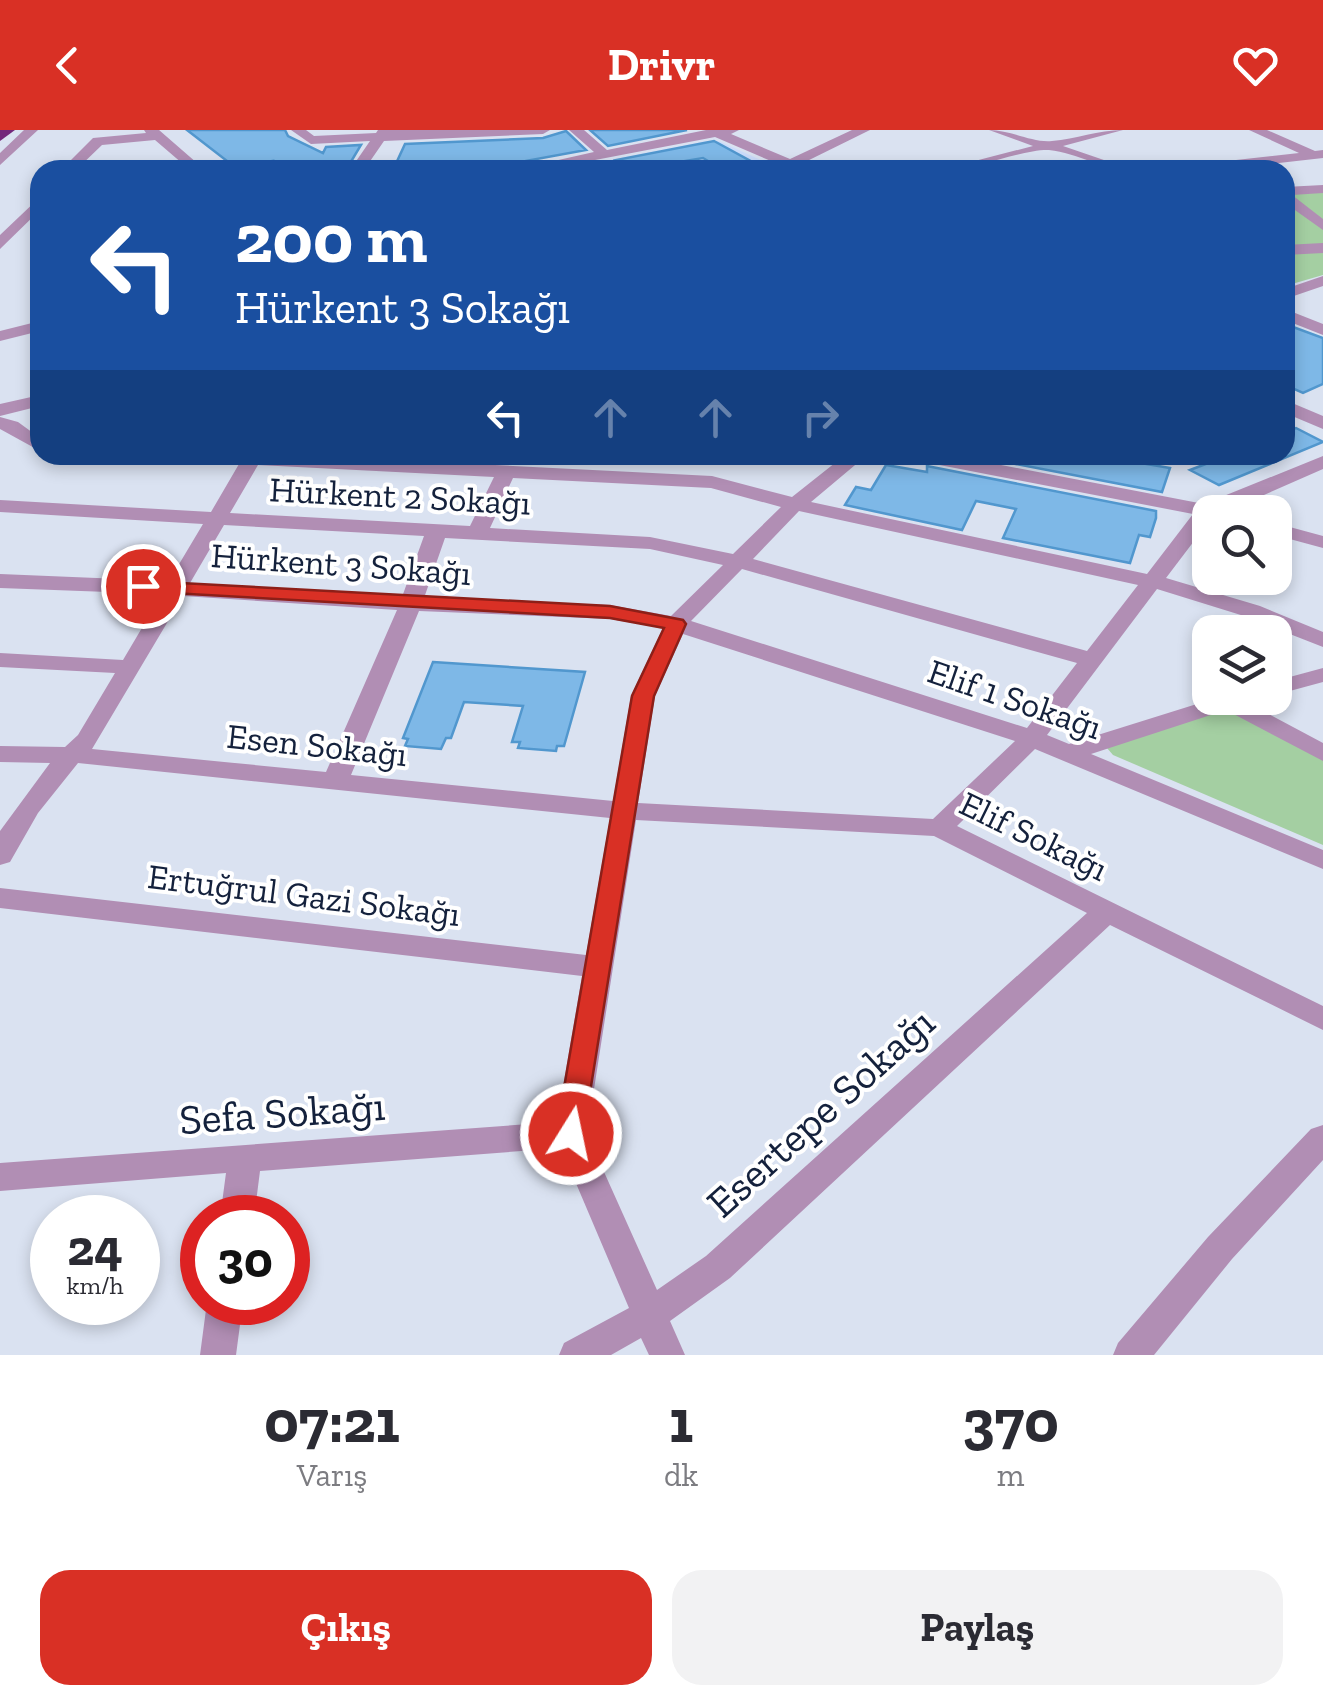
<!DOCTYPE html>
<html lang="tr">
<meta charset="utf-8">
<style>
body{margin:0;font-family:"Zilla Slab",serif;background:#f2f2f3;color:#2b2b33;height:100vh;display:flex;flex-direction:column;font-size:38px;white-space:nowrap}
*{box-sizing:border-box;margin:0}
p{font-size:32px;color:#7c7c81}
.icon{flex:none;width:55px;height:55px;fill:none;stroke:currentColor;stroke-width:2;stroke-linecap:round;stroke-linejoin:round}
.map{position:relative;height:1225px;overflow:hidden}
.details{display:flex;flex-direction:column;background:#fff;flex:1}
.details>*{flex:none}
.top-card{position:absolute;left:30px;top:30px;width:1265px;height:305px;border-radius:30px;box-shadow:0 5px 15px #0003;background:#1a4fa0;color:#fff;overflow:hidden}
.fabs{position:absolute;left:1192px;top:365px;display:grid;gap:20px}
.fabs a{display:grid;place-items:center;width:100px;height:100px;border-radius:20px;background:#fff;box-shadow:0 5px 15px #0003;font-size:50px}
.speed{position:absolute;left:30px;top:1065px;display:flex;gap:20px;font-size:50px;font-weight:700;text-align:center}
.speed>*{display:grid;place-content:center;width:130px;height:130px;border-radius:50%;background:#fff;box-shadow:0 5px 15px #0003;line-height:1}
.speed small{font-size:25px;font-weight:400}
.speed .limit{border:15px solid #d22;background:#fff;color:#111}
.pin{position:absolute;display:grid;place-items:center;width:85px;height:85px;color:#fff;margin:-42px;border:5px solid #fff;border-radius:50%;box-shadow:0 2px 10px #0007}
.me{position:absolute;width:110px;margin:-55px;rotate:10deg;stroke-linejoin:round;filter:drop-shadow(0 0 8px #0008)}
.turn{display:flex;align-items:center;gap:35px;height:210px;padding:0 40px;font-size:45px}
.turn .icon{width:130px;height:130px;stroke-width:2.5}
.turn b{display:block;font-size:70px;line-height:85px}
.lanes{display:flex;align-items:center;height:95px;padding:0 40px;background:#0003;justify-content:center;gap:50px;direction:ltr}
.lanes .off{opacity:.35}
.eta{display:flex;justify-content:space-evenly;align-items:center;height:170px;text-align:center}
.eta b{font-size:60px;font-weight:700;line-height:70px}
.primary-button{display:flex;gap:20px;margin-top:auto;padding:20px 40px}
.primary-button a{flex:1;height:115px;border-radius:30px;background:#d93025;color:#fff;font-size:40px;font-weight:700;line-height:115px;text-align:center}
.primary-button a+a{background:#f2f2f3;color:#2b2b33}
header{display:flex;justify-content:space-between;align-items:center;height:130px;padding:0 40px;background:#d93025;color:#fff;font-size:45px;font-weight:700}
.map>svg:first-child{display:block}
</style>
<header><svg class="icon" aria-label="back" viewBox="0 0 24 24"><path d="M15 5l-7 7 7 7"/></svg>Drivr<svg class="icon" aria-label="heart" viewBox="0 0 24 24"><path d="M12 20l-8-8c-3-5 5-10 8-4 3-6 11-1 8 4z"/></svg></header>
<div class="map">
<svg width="1323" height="1225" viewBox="0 0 1323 1225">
<rect width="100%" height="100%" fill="#dae2f1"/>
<!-- built -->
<path fill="#cbdcfb" d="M706,11H719L765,32L769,38L558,40Z"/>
<!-- green -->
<path fill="#a4cfa2" d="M1323,61V145L1285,156V63Z
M1218,578L1239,582L1323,629V715L1113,625L1107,618Z"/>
<!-- building -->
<path fill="#7eb8e7" stroke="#5197ce" stroke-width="2.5" d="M187,0H285L288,6L323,23L326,17L361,15L346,40H266L272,31L236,38Z
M590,0H687L608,16Z
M566,1L586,20L476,40H393L405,14L543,8Z
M714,11L756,34L723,40L703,28L632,40L616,30Z
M1285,194L1323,208V254L1303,263L1285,255Z
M1296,298L1323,312L1219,355L1190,340L1229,325H1285V302Z
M969,325H1094L1170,338L1162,362Z
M886,335L927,342V336L1156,381V388L1150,407L1139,405L1130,433L1003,408L1016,379L976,371L962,400L845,375L856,357L871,360Z
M433,532L585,542L564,616H557L556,621L518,618L520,612H512L523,576L464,572L451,608H446L441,619L405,616L408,609L403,608Z"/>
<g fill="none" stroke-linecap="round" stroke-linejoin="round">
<!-- minor -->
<path fill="#b18eb4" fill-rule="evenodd" d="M24,0H38L0,35V23Z
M144,0H159L205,40H190L155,10L102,15L76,40H61L93,8L146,3Z
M291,0H306L314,6L376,3L378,0H550L543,4L384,11L364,40H350L370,11L311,14Z
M569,0H584L607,20L706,0H739L731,4L790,29L852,0H870L801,34L811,40H776L778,34L715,7L543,40H514L594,22Z
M989,0C1011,0 1032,13 1052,11C1076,9 1098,0 1123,0L1063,16L1133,40C1103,40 1078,23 1049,20C1022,19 976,40 940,40L1033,16Z
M1249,0H1267L1315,21L1323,20V28L1218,40H1175L1182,36L1299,23Z
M1323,55V63L1292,65L1323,89V100L1285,73V57Z
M40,67V80L0,119V105Z
M1323,113V123L1285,125V115Z
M1323,146V156L1285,169V159Z
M1285,179L1323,194V205L1285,190Z
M40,191V201L0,211V201Z
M40,265V276L0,286V274Z
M1285,270L1323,286V299L1285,283Z
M0,287L18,292L40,308V321L0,299Z
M172,325H297L712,346L792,367L845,325H867L811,372L1147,444L1193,384L919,331L909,325H949L1204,374L1323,326V339L1225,382H1210V390L1166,448L1260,476L1323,502V517L1244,486L1157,459L1047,605L1069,614L1216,568H1251L1248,573L1323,613V631L1226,580L1091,624L1323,720V739L1035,619L957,696L1323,876V900L1110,795L730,1148L670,1191L685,1225H649L641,1208L611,1225H559L564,1213L629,1178L561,1018L260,1041L254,1088H220L226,1043L0,1061V1033L557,992L582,846L0,778V758L586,825L610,688L78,633L38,683L10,732L0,735V701L50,633L0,632V616L65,617L78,605L115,543L0,537V523L123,530L162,464L0,458V444L169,451L203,394L0,382V370L211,382L239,334L182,331ZM258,335L494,347L470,396L230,383ZM513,348L711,358L781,377L733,424L650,407L490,398ZM799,381L1138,455L1087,521L753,429ZM224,395L424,406L402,467L190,453ZM445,408L650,419L723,435L671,486L610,475L424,468ZM742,439L1077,533L1027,598L691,491ZM183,466L397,480L326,642L92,619ZM419,481L610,489L663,498L631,566L613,671L351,645ZM683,504L1015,611L933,689L638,673L655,566ZM636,690L934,706L1087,783L706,1126L657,1160L587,1004Z
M1275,393L1323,406V418L1275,405Z
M1323,538V552L1275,565V551Z
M1323,995V1030L1232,1129L1154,1225H1113L1118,1213L1208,1107L1311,999Z
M207,1172H243L236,1225H200Z"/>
<!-- highway -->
<path fill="#73277b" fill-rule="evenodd" d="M0,0H15L0,11Z"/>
</g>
<!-- route -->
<path fill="#d93025" stroke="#8d1f18" stroke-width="2.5" d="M143,451L610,476L683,490L686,494L654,566L582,1012L571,1016L561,1012L556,1004L632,566L664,498L610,488L136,461L133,456Z"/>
<g text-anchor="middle" stroke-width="8" stroke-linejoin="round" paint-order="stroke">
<!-- street labels -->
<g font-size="35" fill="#14213c" stroke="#fff">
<text transform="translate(400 366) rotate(3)" y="12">Hürkent 2 Sokağı</text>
<text transform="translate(341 434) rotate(4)" y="12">Hürkent 3 Sokağı</text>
<text transform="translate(1015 569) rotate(19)" y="12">Elif 1 Sokağı</text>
<text transform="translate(317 615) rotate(6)" y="12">Esen Sokağı</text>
<text transform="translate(1034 706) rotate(26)" y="12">Elif Sokağı</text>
<text transform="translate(304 765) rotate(7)" y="12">Ertuğrul Gazi Sokağı</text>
</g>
<!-- near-street labels -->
<g font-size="42" fill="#14213c" stroke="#fff">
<text transform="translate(282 982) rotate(-4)" y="15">Sefa Sokağı</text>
<text transform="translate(820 982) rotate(-42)" y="15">Esertepe Sokağı</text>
</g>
</g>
</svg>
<div class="fabs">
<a><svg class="icon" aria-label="search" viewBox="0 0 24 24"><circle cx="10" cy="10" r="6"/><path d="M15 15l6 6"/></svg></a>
<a><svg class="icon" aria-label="layers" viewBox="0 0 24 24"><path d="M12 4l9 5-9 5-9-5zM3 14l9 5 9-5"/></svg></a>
</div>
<div class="speed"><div>24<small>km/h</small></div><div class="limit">30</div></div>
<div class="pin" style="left:143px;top:456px;background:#d93025"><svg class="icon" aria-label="arrive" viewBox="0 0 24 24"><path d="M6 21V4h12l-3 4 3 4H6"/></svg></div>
<svg class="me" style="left:571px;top:1004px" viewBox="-20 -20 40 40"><circle r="17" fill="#d93025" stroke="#fff" stroke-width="3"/><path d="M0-11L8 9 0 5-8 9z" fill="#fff"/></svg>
<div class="top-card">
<div class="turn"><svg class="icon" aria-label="left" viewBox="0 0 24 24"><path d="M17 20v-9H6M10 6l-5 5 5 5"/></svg><div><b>200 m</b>Hürkent 3 Sokağı</div></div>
<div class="lanes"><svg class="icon" aria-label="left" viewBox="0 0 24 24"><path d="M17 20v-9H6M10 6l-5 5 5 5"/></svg><svg class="icon off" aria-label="ahead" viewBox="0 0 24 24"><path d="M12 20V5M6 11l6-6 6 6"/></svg><svg class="icon off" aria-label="ahead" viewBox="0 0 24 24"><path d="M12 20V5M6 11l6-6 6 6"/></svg><svg class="icon off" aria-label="right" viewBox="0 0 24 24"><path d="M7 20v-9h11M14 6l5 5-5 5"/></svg></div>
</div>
</div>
<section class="details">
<div class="eta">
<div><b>07:21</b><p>Varış</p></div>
<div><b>1</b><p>dk</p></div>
<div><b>370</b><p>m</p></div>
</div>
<div class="primary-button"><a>Çıkış</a><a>Paylaş</a></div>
</section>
